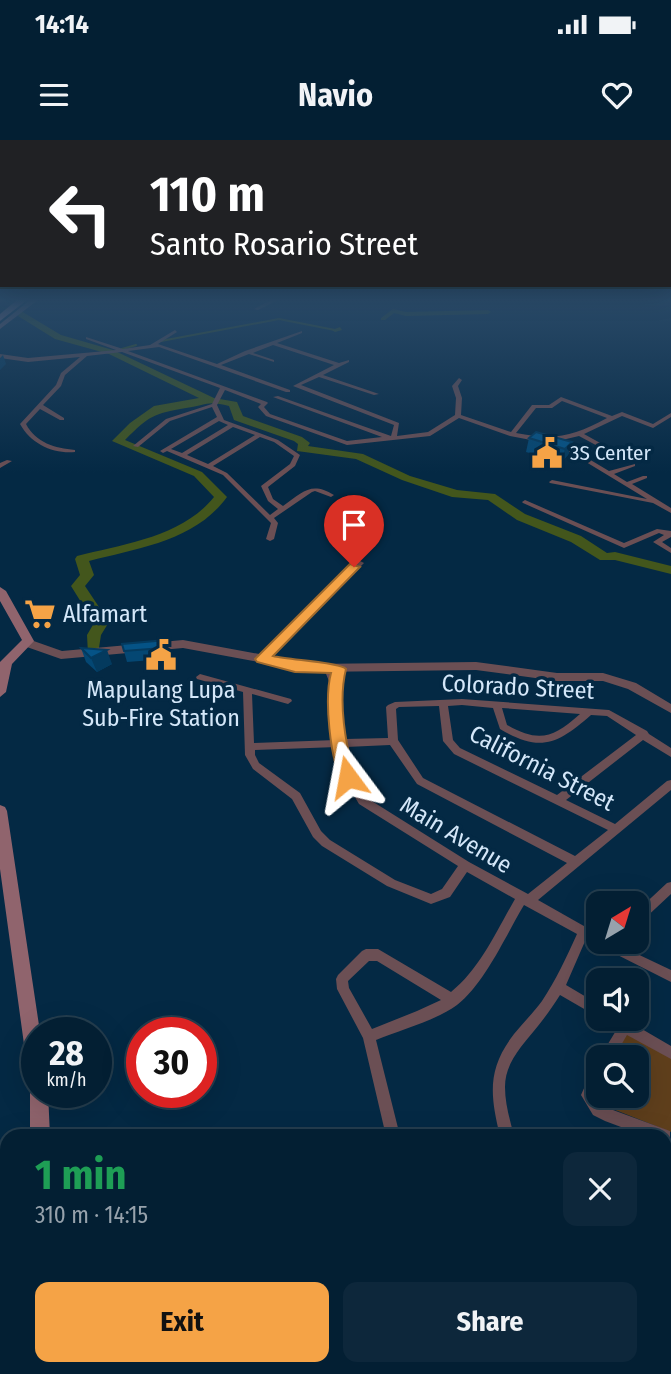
<!DOCTYPE html>
<meta charset="utf-8">
<style>
body{margin:0;font-family:"Fira Sans Condensed",sans-serif;background:#0d273b;color:#f1f3f6;height:100vh;display:flex;flex-direction:column;font-size:26px;white-space:nowrap}
*{box-sizing:border-box;margin:0}
p{font-size:23px;color:#97a2ac}
.icon{flex:none;width:38px;height:38px;fill:none;stroke:currentColor;stroke-width:2;stroke-linecap:round;stroke-linejoin:round}
.map{position:relative;flex:1;overflow:hidden}
.details{position:absolute;left:0px;top:989px;width:672px;height:247px;display:flex;flex-direction:column;background:#031f33;border-radius:21px 21px 0 0;box-shadow:0 7px 28px #0002,0 0 0 2px #243d4e}
.details>*{flex:none}
.banner{position:absolute;left:0px;top:0px;width:672px;height:147px;box-shadow:0 7px 28px #0002,0 0 0 2px #243d4e;background:#202124;color:#fff;overflow:hidden}
.needle{width:46px;rotate:38deg}
.controls{position:absolute;left:586px;top:751px;display:grid;gap:14px}
.controls a{display:grid;place-items:center;width:63px;height:63px;border-radius:14px;background:#031f33;box-shadow:0 7px 28px #0002,0 0 0 2px #243d4e;font-size:35px}
.speed{position:absolute;left:21px;top:877px;display:flex;gap:14px;font-size:35px;font-weight:700;text-align:center}
.speed>*{display:grid;place-content:center;width:91px;height:91px;border-radius:50%;background:#031f33;box-shadow:0 7px 28px #0002,0 0 0 2px #243d4e;line-height:1}
.speed small{font-size:18px;font-weight:400}
.speed .limit{border:10px solid #d22;background:#fff;color:#111}
.pin{position:absolute;display:grid;place-items:center;width:60px;height:60px;color:#fff;margin:-72px -30px;border-radius:50% 50% 50% 0;rotate:-45deg;box-shadow:0 0 7px #0007}
.pin .icon{rotate:45deg}
.me{position:absolute;width:77px;margin:-38px;rotate:347deg;stroke-linejoin:round;filter:drop-shadow(0 0 5px #0008)}
.turn{display:flex;align-items:center;gap:24px;height:147px;padding:0 35px;font-size:32px}
.turn .icon{width:91px;height:91px;stroke-width:2.5}
.turn b{display:block;font-size:49px;line-height:60px}
.round{display:grid;place-items:center;flex:none;width:74px;height:74px;border-radius:14px;background:#0d273b}
.head{display:flex;align-items:center;justify-content:space-between;height:119px;padding:0 35px}
h1{font-size:42px;font-weight:700;line-height:52px;color:#1e9e55}
.button{display:flex;gap:14px;margin-top:auto;padding:14px 35px}
.button a{flex:1;height:80px;border-radius:14px;background:#f5a346;color:#111;font-size:28px;font-weight:700;line-height:80px;text-align:center}
.button a+a{background:#0d273b;color:#f1f3f6}
.status{display:flex;justify-content:space-between;align-items:center;height:49px;padding:0 35px;background:#031f33;direction:ltr}
.status svg{height:19px;fill:currentColor}
header{display:flex;justify-content:space-between;align-items:center;height:91px;padding:0 35px;background:#031f33;font-size:32px;font-weight:700}
.map>svg:first-child{display:block}
</style>
<div class="status"><b>14:14</b><svg viewBox="0 0 49 12"><path d="M0 12V9h3v3zM5 12V6h3v6zM10 12V3h3v9zM15 12V0h3v12zM26 1h20v11H26zM47 4h2v5h-2z"/></svg></div>
<header><svg class="icon" aria-label="menu" viewBox="0 0 24 24"><path d="M4 6h16M4 12h16M4 18h16"/></svg>Navio<svg class="icon" aria-label="heart" viewBox="0 0 24 24"><path d="M12 20l-8-8c-3-5 5-10 8-4 3-6 11-1 8 4z"/></svg></header>
<div class="map">
<svg width="671" height="1234" viewBox="0 0 671 1234">
<rect width="100%" height="100%" fill="#042944"/>
<!-- green -->
<path fill="#5f3f1c" d="M626,890L671,916V992L595,962L592,948L598,937V956H637V917H610Z"/>
<g fill="none" stroke-linecap="round" stroke-linejoin="round">
<!-- stream -->
<path stroke="#43561c" stroke-width="2" d="M161,201L279,179L335,190
M122,209L136,205"/>
<!-- canal -->
<path fill="#43561c" fill-rule="evenodd" d="M393,169L406,172L488,170L491,172L488,174L406,176L394,173L385,180H381V178Z
M340,187L342,190L335,192L332,190Z"/>
<!-- river -->
<path fill="#43561c" fill-rule="evenodd" d="M21,171L61,195L113,210L214,258L237,262L243,276L302,297L310,303L308,306L363,314L410,336L457,350L495,354L525,374L581,396L607,413L615,412L671,426V434L615,420H600L571,402L517,380L488,360L452,357L402,340L356,319L297,311L298,304L294,301L234,280L229,266C208,260 206,265 186,268C153,274 150,275 125,300L202,332L227,357C195,401 139,408 89,421L94,435L85,446L109,482L101,495L98,514H88L87,495L94,483L71,446L80,435L75,419L77,416C124,404 182,397 214,357L194,336L112,301L130,283L154,266L199,258L109,214L55,199L18,176Z"/>
<!-- minor -->
<path fill="#6b4f54" fill-rule="evenodd" d="M271,160H278L258,170L254,169Z
M175,190L177,192L158,204L217,224L245,211L302,191V193L277,203L339,223L349,220V222L323,235L379,254L374,255L319,237L301,245L399,283L397,296L428,292L455,275L456,258L452,246L459,238L462,240L458,246L462,258L461,275L511,292L532,265H549L561,257L612,276L622,272L653,284L671,273V277L653,288L622,276L584,294L620,314V316L618,317L579,296L562,300H531L510,296L459,278L430,296L347,305L266,276L258,267L261,264L225,250L217,265L224,280L278,300L300,315L295,326L268,347L273,359L283,366C303,352 311,341 334,355L331,357L315,351L312,352L274,378L278,383L274,399L270,401L266,399L271,383L223,335L167,311L163,313L160,311L217,277L212,267L170,281L138,307L133,306L166,279L212,264L220,248L122,212L87,216L65,235L61,246L43,265L64,278V280H60L40,269L26,284C36,303 55,308 75,310V312C53,314 31,304 20,284L56,245L61,233L80,217L28,222L0,218V214L28,218L106,211L116,210L86,199V197L123,209L150,205ZM273,205L334,225L293,246L394,285L391,296L278,256L273,257L382,297L347,301L270,274L264,267L268,263L267,262L128,211L159,207L286,252H290V250L221,225L249,214L274,222V220L253,213ZM562,261L607,278C573,296 556,301 516,293L536,268H552ZM219,281L228,285L182,313L171,309ZM233,287L255,295L208,324L187,315ZM260,297L274,302L294,316L290,324L261,346L268,361L278,369L270,375L227,333L213,326Z
M558,303H562L609,331L635,324V326L614,334L627,342L643,336H647V338L632,344L671,368V373L653,363L550,343L549,342L552,340L647,359L558,305Z
M7,320L12,321L0,328V323Z
M525,360L624,403L657,389L671,391V397L662,402L671,408V413L653,402L664,395L659,393L624,408L523,363L522,362Z
M357,421H360L364,423L265,521H259L258,519L259,517Z
M328,526C344,538 343,580 345,599L388,598L386,567L388,565L395,562L462,559L609,570L647,591L649,594L671,608V617L643,600L566,660L615,684L667,641L671,640V650L538,760L598,794V802H612L671,830V842L586,799L566,845L598,864V877L560,855C553,866 546,876 538,886C523,905 505,922 505,947C505,964 510,980 514,996H500C490,955 487,929 514,894C523,883 533,873 542,861C556,840 566,818 577,794L524,765C506,795 485,843 457,865C437,880 400,890 376,900L400,996H386L363,898L337,849L336,839L338,835L362,811L366,809H378L451,852C480,829 497,790 515,759L467,732L450,757L431,764L387,746L322,706L313,697L292,659L253,629L245,615L243,552L197,539L196,537L200,534L291,559L292,561L288,564L252,554L254,603L336,600L331,546L324,529ZM462,565L493,568L500,589C540,613 558,604 591,575L607,576L636,595L557,655L460,608L453,600L448,566ZM439,566L443,601L454,614L608,690L575,716L423,638L398,600L396,569L399,567ZM502,568L580,574C553,598 539,603 507,585ZM390,605L417,644L567,723L528,754L469,722L367,658L353,636L348,621L346,607ZM337,607L338,621L343,637L359,664L458,726L442,749L431,754L395,740L330,700L321,691L300,653L259,623L255,615V610ZM369,821H377L441,860L417,871L372,889L349,848L348,841Z
M671,742V754L641,782L637,783V771L667,743Z
M604,878H623L671,906V919L627,895L614,917H600L617,889L606,882Z
M598,926V947L595,954L603,965L613,970L670,991V1001L665,1003V996H645L605,981L593,975L581,955L593,928Z
M0,1067H7V1081H0Z
M665,1085L671,1087V1103L665,1100Z
M665,1204L671,1206V1223L665,1221Z
M327,1228H345L343,1234H325Z
M559,1228H575L574,1234H558Z"/>
<!-- tertiary -->
<path fill="#6b4f54" fill-rule="evenodd" d="M0,160H3V161L0,163Z
M28,499L62,511L183,500L313,524L476,522L557,533H603L636,543L671,564V573L628,549L603,541H557L476,530L313,532L183,508L61,519L24,506L23,503Z"/>
<!-- secondary -->
<path fill="#90646d" fill-rule="evenodd" d="M30,160H38L0,189V184Z
M0,447L6,451L34,501L12,524L6,552L0,557V522L22,500L0,461Z
M0,665L5,667L7,671L40,892H37V952H48L50,996H30V948L0,729Z
M7,1100V1150L0,1153V1103Z"/>
<!-- motorway -->
<path fill="#c78392" fill-rule="evenodd" d="M17,160H27L0,181V174Z"/>
</g>
<!-- wall -->
<path fill="#044773" d="M529,298L572,302L568,315L561,322L526,312Z
M167,500L169,512L166,519L127,522L122,504Z
M81,508L112,524L97,532L86,522Z"/>
<!-- shaded-wall -->
<path fill="#043a5e" d="M3,215L6,224L0,230V218Z
M572,302L568,315L561,322L565,309Z
M167,500L169,512L166,519L163,508Z
M107,510L112,524L97,532L91,518Z"/>
<!-- building -->
<path fill="#055386" stroke="#043a5e" stroke-width="2" d="M536,292L572,302L565,309L529,298Z
M167,500L163,508L124,511L122,504Z
M81,508L107,510L91,518Z"/>
<!-- sky -->
<linearGradient id="sky" x2="0" y2="1"><stop stop-color="#021725"/><stop offset="0.48" stop-color="#294967"/><stop offset="1" stop-color="#294967" stop-opacity="0"/></linearGradient>
<rect width="671" height="333" fill="url(#sky)"/>
<!-- route -->
<path fill="#f5a346" stroke="#9f6a2e" stroke-width="2" d="M350,424L360,427L273,516C288,520 340,522 346,529C338,561 345,606 356,637L348,644L342,642C330,618 324,559 331,533L295,532L257,522L255,519Z"/>
<!-- icons -->
<defs>
<symbol id="civic-bare" viewBox="-9 -9 18 18"><path d="M-.6-6.5H3V-4.5H.6V-3L4-1V1h2V6H-6V1h2V-1L-.6-3ZM-1.2 2.5V6h2.4V2.5Z" fill="#f5a346" stroke="#042944" stroke-width="2.5" paint-order="stroke"/></symbol>
<symbol id="supermarket-bare" viewBox="-9 -9 18 18"><path d="M-6-5.5h2.5l.6 2H6L4.5 2H-2.5L-4.4-4H-6ZM-1.5 3.2a1.3 1.3 0 1 0 .1 0ZM3 3.2a1.3 1.3 0 1 0 .1 0Z" fill="#f5a346" stroke="#042944" stroke-width="2.5" paint-order="stroke"/></symbol>
</defs>
<g fill-rule="evenodd">
<use href="#civic-bare" x="525" y="291" width="44" height="44"/>
<use href="#supermarket-bare" x="18" y="452" width="44" height="44"/>
<use href="#civic-bare" x="139" y="493" width="44" height="44"/>
</g>
<g text-anchor="middle" stroke-width="7" stroke-linejoin="round" paint-order="stroke">
<!-- far-poi labels -->
<g font-size="21" fill="#d4e7f9" stroke="#042944" text-anchor="start">
<text x="570" y="320">3S Center</text>
</g>
<!-- poi labels -->
<g font-size="24" fill="#d4e7f9" stroke="#042944" text-anchor="start">
<text x="63" y="482">Alfamart</text>
<text x="161" y="558" text-anchor="middle">Mapulang Lupa<tspan x="161" dy="28">Sub-Fire Station</tspan></text>
</g>
<!-- street labels -->
<g font-size="24" fill="#d4e7f9" stroke="#042944">
<text transform="translate(518 547) rotate(3)" y="8">Colorado Street</text>
<text transform="translate(542 628) rotate(27)" y="8">California Street</text>
<text transform="translate(456 695) rotate(31)" y="8">Main Avenue</text>
</g>
</g>
</svg>
<div class="controls">
<a><svg class="needle" viewBox="-14 -14 28 28"><path d="M0-13l5 13h-10z" fill="#e53935"/><path d="M0 13l5-13h-10z" fill="#97a2ac"/></svg></a>
<a><svg class="icon" aria-label="sound" viewBox="0 0 24 24"><path d="M4 9h4l5-4v14l-5-4H4zM17 9q2 3 0 6"/></svg></a>
<a><svg class="icon" aria-label="search" viewBox="0 0 24 24"><circle cx="10" cy="10" r="6"/><path d="M15 15l6 6"/></svg></a>
</div>
<div class="speed"><div>28<small>km/h</small></div><div class="limit">30</div></div>
<div class="pin" style="left:354px;top:427px;background:#d93025"><svg class="icon" aria-label="arrive" viewBox="0 0 24 24"><path d="M6 21V4h12l-3 4 3 4H6"/></svg></div>
<svg class="me" style="left:348px;top:637px" viewBox="-20 -20 40 40"><path d="M0-17L14 15 0 8-14 15z" fill="#f5a346" stroke="#fff" stroke-width="4"/></svg>
<div class="banner">
<div class="turn"><svg class="icon" aria-label="left" viewBox="0 0 24 24"><path d="M17 20v-9H6M10 6l-5 5 5 5"/></svg><div><b>110 m</b>Santo Rosario Street</div></div>
</div>
<section class="details">
<div class="head"><div><h1>1 min</h1><p>310 m · 14:15</p></div><a class="round"><svg class="icon" aria-label="close" viewBox="0 0 24 24"><path d="M6 6l12 12M18 6L6 18"/></svg></a></div>
<div class="button"><a>Exit</a><a>Share</a></div>
</section>
</div>
